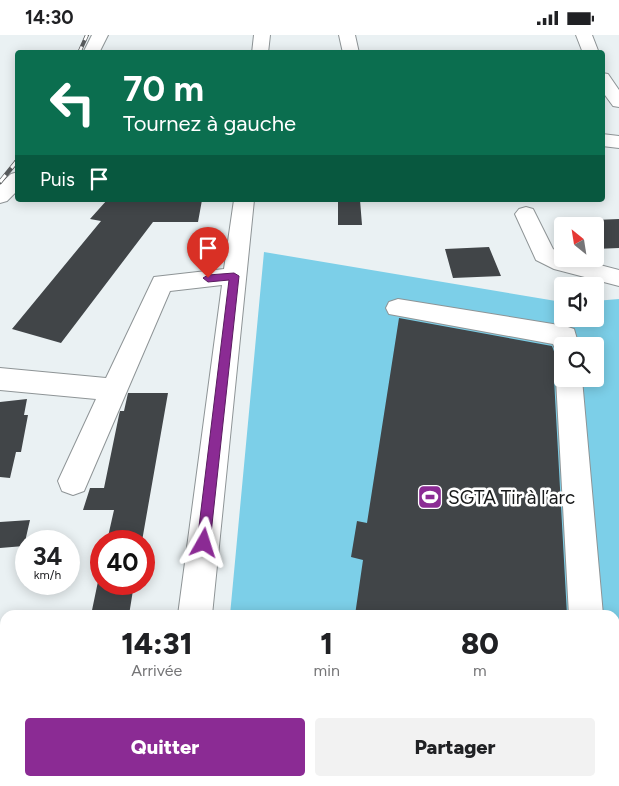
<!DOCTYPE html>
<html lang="fr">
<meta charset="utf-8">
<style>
body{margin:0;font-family:Figtree,sans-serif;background:#f2f2f2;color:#202124;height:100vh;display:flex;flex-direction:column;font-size:19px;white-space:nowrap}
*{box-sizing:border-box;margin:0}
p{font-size:16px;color:#757577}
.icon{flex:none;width:28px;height:28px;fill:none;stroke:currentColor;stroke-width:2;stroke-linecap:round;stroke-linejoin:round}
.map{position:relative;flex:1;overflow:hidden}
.panel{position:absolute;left:0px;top:575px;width:620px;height:176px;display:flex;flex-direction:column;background:#fff;border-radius:15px 15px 0 0;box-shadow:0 2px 12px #0003}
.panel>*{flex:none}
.guide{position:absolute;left:15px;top:15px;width:590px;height:152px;border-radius:5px;box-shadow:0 2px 12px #0003;background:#0b6e4f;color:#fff;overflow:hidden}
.needle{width:32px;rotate:330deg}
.buttons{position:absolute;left:554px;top:182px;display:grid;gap:10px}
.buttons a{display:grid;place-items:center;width:50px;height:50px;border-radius:5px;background:#fff;box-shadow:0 2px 12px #0003;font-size:25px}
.speed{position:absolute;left:15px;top:495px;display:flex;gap:10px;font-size:25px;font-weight:700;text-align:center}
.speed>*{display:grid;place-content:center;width:65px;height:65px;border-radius:50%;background:#fff;box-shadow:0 2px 12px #0003;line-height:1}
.speed small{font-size:12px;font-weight:400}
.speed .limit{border:8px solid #d22;background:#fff;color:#111}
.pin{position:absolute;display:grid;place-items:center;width:42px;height:42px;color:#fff;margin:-51px -21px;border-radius:50% 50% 50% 0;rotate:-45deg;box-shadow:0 0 5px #0007}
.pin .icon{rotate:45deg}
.me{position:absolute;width:55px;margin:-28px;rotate:6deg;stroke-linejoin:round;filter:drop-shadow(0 0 4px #0008)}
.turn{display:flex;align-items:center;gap:18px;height:105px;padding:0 25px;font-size:22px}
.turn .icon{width:65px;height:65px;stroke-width:2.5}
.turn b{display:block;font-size:35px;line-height:42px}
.then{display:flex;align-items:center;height:48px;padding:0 25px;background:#0003;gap:10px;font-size:19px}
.eta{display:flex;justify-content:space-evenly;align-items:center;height:85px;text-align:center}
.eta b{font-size:30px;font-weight:800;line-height:35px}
.action{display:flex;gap:10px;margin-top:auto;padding:10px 25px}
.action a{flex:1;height:58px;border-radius:5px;background:#8b2b94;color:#fff;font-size:20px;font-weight:800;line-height:58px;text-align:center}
.action a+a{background:#f2f2f2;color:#202124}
.status{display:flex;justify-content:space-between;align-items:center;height:35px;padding:0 25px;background:#fff;direction:ltr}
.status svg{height:14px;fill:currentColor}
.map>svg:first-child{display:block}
</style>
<div class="status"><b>14:30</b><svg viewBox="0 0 49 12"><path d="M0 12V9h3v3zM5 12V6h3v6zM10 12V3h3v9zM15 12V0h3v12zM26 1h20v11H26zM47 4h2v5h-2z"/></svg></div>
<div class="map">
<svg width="619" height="751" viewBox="0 0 619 751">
<rect width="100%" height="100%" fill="#eaf1f3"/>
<!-- green -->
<path fill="#7ccfe8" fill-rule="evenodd" d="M264,217L562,267V284H595V266L619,264V751H215V746H615V580H230ZM562,311H595V344H562Z"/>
<!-- building -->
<path fill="#414548" d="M107,165H202L198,187H153L61,308L12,294L101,186L90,184Z
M338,165H360L362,190H338Z
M619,184V213L595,214V185Z
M489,212L501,241L453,243L445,214Z
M399,283L552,311L555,319L561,322L562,333L554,344L567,580H355L363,525L351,522L357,486L367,488Z
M128,358H168L142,506H107L114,475H83L90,453H104L119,380L120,376H124Z
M27,364L24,380H28L21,417H16L10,443L0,442V367Z
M30,485L24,511L0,513V487Z
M101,532V549H134L129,580H91Z"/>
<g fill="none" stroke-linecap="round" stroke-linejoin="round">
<defs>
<path id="minor" d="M92,0H108L99,18H83Z
M254,0H270L268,18H252Z
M339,0H355L359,18H343Z
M576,0H592L599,18H583Z
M602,38L608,39L619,55V72L613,71L602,56Z
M602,99L619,101V113L602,111Z
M18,137V155L7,166L0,168V149L11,139Z
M234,165H254L212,580H178L222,250L170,256L84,456L73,460L62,456L58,446L96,364L0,355V333L106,343L154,242L224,234Z
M526,172L533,174L553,214L562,219V224H577L619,235V251L554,234L536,225L515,179L519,174Z
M398,264L565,291L574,294L579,311H562V320L557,318L553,309L389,279L386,273L389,267Z
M562,335V344H582L603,580H569L556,344Z
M615,737L619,751H579V746H615Z
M157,746H197L196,751H156Z"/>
</defs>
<!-- minor casing -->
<use href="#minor" stroke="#8e9496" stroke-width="2"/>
<!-- minor -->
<use href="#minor" fill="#fff" fill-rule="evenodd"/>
<defs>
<path id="rail-far1" d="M79,18L87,0
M16,127L18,125"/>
<path id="rail" d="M0,147L17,126"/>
</defs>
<!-- rail-far1 casing -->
<use href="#rail-far1" stroke="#585b5d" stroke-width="4"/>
<!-- rail casing -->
<use href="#rail" stroke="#585b5d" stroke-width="4.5"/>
<!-- rail-far1 -->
<use href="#rail-far1" stroke="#fff" stroke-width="2.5" stroke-dasharray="7" stroke-linecap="butt"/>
<!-- rail -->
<use href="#rail" stroke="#fff" stroke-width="3" stroke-dasharray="9" stroke-linecap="butt"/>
</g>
<!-- route -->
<path fill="#8b2b94" stroke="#5a1c60" d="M234,238L239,241L210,508L208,512L204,514L199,512L197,508L229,245L208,247L203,243L208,240Z"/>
<!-- icons -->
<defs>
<symbol id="stadium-square" viewBox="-11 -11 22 22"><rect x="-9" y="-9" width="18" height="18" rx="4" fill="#8b2b94" stroke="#fff"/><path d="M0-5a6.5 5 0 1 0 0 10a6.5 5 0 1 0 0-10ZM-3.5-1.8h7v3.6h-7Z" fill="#fff"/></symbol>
</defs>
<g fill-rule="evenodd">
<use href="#stadium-square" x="416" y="448" width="28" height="28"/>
</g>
<g text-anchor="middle" stroke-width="5" stroke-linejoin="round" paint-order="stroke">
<!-- poi labels -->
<g font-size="19" fill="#181a1b" stroke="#fff" text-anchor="start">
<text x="448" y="469">SGTA Tir à l’arc</text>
</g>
</g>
</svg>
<div class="buttons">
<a><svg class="needle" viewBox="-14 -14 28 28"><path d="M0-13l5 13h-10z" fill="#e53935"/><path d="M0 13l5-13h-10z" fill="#757577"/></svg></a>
<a><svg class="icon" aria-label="sound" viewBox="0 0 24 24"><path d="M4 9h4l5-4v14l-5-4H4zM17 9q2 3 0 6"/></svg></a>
<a><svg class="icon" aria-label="search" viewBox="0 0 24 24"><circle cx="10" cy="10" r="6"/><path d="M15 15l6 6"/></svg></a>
</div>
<div class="speed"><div>34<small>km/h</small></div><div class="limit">40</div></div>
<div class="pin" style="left:208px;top:243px;background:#d93025"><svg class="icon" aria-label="arrive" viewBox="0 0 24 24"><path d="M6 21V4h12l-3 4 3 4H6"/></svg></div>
<svg class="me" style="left:204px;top:508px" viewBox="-20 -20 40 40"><path d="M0-17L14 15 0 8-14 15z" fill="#8b2b94" stroke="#fff" stroke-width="4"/></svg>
<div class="guide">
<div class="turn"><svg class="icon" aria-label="left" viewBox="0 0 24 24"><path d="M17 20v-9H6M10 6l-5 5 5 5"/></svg><div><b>70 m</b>Tournez à gauche</div></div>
<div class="then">Puis<svg class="icon" aria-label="arrive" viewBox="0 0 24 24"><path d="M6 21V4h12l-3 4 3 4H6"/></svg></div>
</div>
<section class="panel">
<div class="eta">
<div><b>14:31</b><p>Arrivée</p></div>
<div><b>1</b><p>min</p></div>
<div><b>80</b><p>m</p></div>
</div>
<div class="action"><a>Quitter</a><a>Partager</a></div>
</section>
</div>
